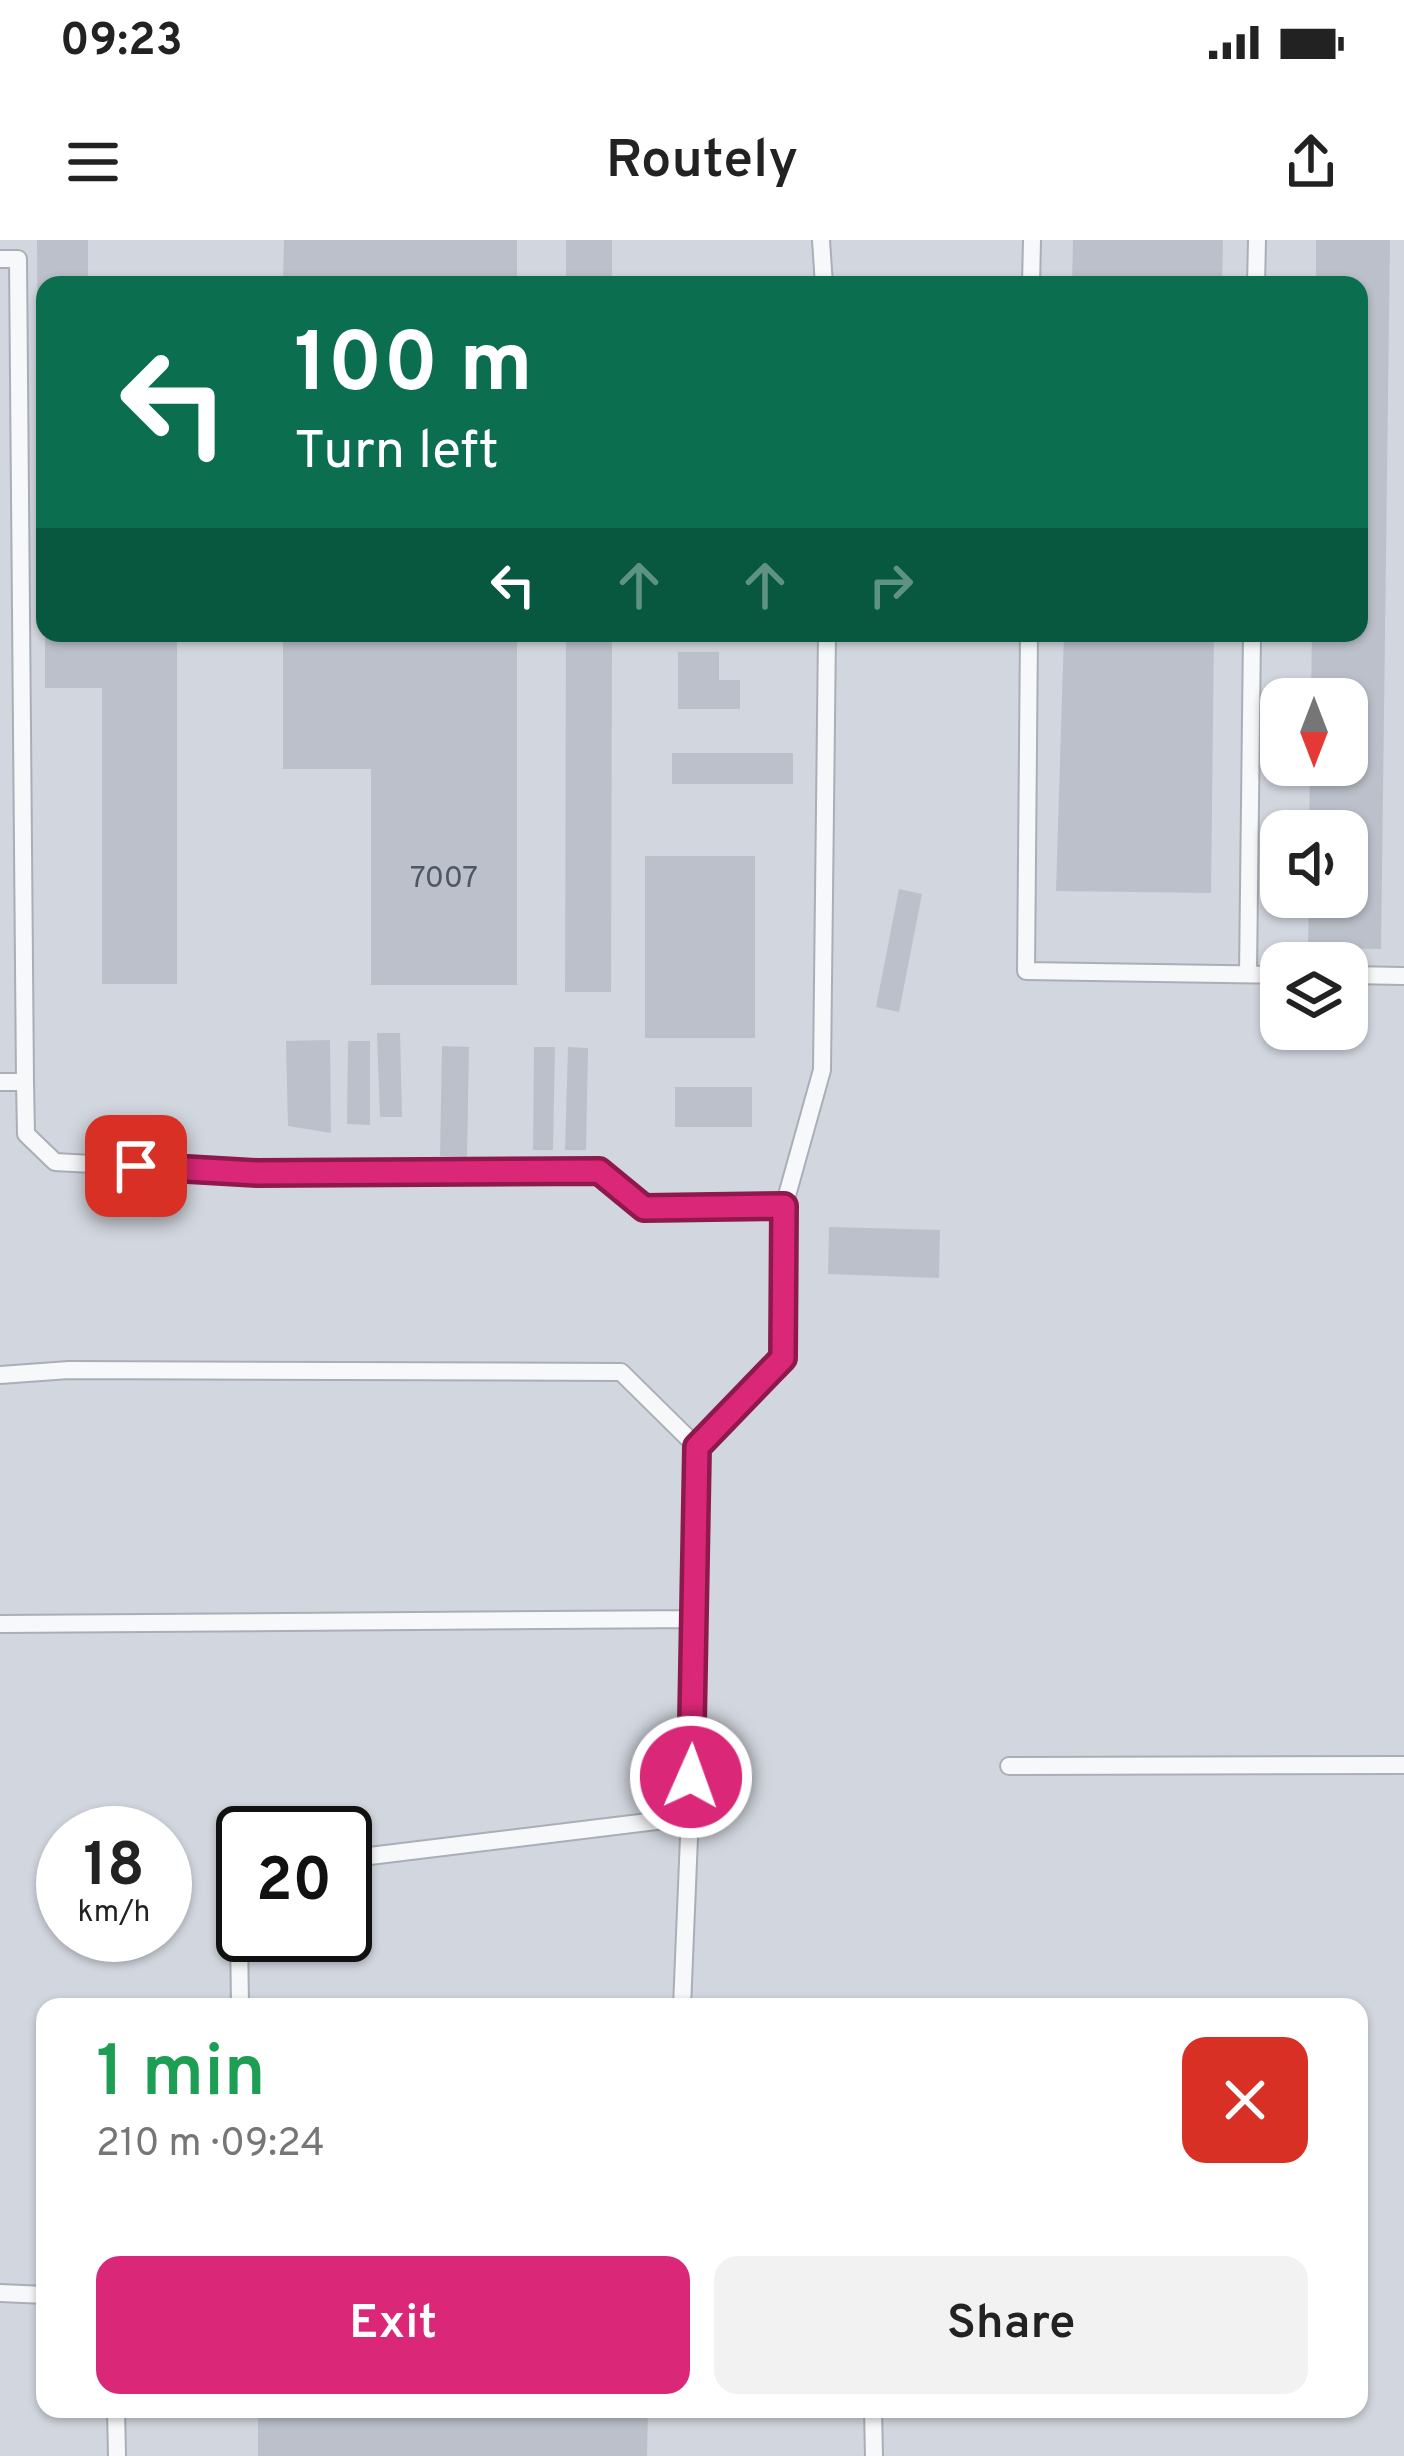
<!DOCTYPE html>
<meta charset="utf-8">
<style>
body{margin:0;font-family:Overpass,sans-serif;background:#f2f2f2;color:#222;height:100vh;display:flex;flex-direction:column;font-size:45px;white-space:nowrap}
*{box-sizing:border-box;margin:0}
p{font-size:39px;color:#767676}
.icon{flex:none;width:66px;height:66px;fill:none;stroke:currentColor;stroke-width:2;stroke-linecap:round;stroke-linejoin:round}
.map{position:relative;flex:1;overflow:hidden}
.side{position:absolute;left:36px;top:1758px;width:1332px;height:420px;display:flex;flex-direction:column;background:#fff;border-radius:24px;box-shadow:0 3px 9px #0004}
.side>*{flex:none}
.banner{position:absolute;left:36px;top:36px;width:1332px;height:366px;border-radius:24px;box-shadow:0 3px 9px #0004;background:#0b6e4f;color:#fff;overflow:hidden}
.needle{width:78px;rotate:180deg}
.controls{position:absolute;left:1260px;top:438px;display:grid;gap:24px}
.controls a{display:grid;place-items:center;width:108px;height:108px;border-radius:24px;background:#fff;box-shadow:0 3px 9px #0004;font-size:60px}
.speed{position:absolute;left:36px;top:1566px;display:flex;gap:24px;font-size:60px;font-weight:700;text-align:center}
.speed>*{display:grid;place-content:center;width:156px;height:156px;border-radius:50%;background:#fff;box-shadow:0 3px 9px #0004;line-height:1}
.speed small{font-size:30px;font-weight:400}
.speed .limit{border:6px solid #111;border-radius:18px;background:#fff;color:#111}
.pin{position:absolute;display:grid;place-items:center;width:102px;height:102px;color:#fff;margin:-51px;border-radius:24px;box-shadow:0 6px 18px #0006}
.me{position:absolute;width:132px;margin:-66px;rotate:2deg;stroke-linejoin:round;filter:drop-shadow(0 0 9px #0008)}
.turn{display:flex;align-items:center;gap:42px;height:252px;padding:0 60px;font-size:54px}
.turn .icon{width:156px;height:156px;stroke-width:2.5}
.turn b{display:block;font-size:84px;line-height:102px}
.lanes{display:flex;align-items:center;height:114px;padding:0 60px;background:#0003;justify-content:center;gap:60px;direction:ltr}
.lanes .off{opacity:.35}
.round{display:grid;place-items:center;flex:none;width:126px;height:126px;border-radius:24px;background:#f2f2f2}
.overview{display:flex;align-items:center;justify-content:space-between;height:204px;padding:0 60px}
h1{font-size:72px;font-weight:600;line-height:90px;color:#1e9e55}
.primary-button{display:flex;gap:24px;margin-top:auto;padding:24px 60px}
.primary-button a{flex:1;height:138px;border-radius:24px;background:#db2777;color:#fff;font-size:48px;font-weight:600;line-height:138px;text-align:center}
.primary-button a+a{background:#f2f2f2;color:#222}
.status{display:flex;justify-content:space-between;align-items:center;height:84px;padding:0 60px;background:#fff;direction:ltr}
.status svg{height:33px;fill:currentColor}
header{display:flex;justify-content:space-between;align-items:center;height:156px;padding:0 60px;background:#fff;font-size:54px;font-weight:600}
.map>svg:first-child{display:block}
</style>
<div class="status"><b>09:23</b><svg viewBox="0 0 49 12"><path d="M0 12V9h3v3zM5 12V6h3v6zM10 12V3h3v9zM15 12V0h3v12zM26 1h20v11H26zM47 4h2v5h-2z"/></svg></div>
<header><svg class="icon" aria-label="menu" viewBox="0 0 24 24"><path d="M4 6h16M4 12h16M4 18h16"/></svg>Routely<svg class="icon" aria-label="share" viewBox="0 0 24 24"><path d="M12 15V3M7 8l5-5 5 5M5 13v7h14v-7"/></svg></header>
<div class="map">
<svg width="1404" height="2216" viewBox="0 0 1404 2216">
<rect width="100%" height="100%" fill="#e4e7ec"/>
<!-- built -->
<path fill="#d2d6de" fill-rule="evenodd" d="M0,0H1404V2216H0ZM45,45H1359V393H45ZM1281,459H1347V525H1281ZM1281,591H1347V657H1281ZM1281,723H1347V789H1281ZM63,1593H165V1695H63ZM243,1593H345V1695H243ZM45,1767H1359V2169H45Z"/>
<!-- building -->
<path fill="#bbc0ca" d="M37,0H88V45H45V220H38Z
M284,0H517V45H283Z
M566,0H612V45H566Z
M1073,0H1223L1222,45H1072Z
M1316,0H1390L1381,709L1308,708L1309,657H1347V591H1309L1310,525H1347V459H1311L1312,393H1359V45H1316Z
M45,393H177V744H102V448H45Z
M283,393H517V745H371V529H283Z
M566,393H612L611,752H565Z
M1064,393H1214L1211,653L1056,651Z
M678,412H719V440H740V469H678Z
M672,513H793V544H672Z
M645,616H755V798H645Z
M899,649L922,654L899,772L876,767Z
M377,793H400L402,877H380Z
M330,800L331,893L288,886L286,801Z
M348,801H370V885L347,884Z
M442,806L469,807L467,917L440,916Z
M534,807H555L553,910H533Z
M568,807L588,808L586,910H565Z
M675,847H752V887H675Z
M829,987L940,990L939,1038L828,1034Z
M258,2169H648L647,2216H258Z"/>
<g fill="none" stroke-linecap="round" stroke-linejoin="round">
<defs>
<path id="lane" d="M821,0L824,45
M0,19H18L25,842H0
M1031,45L1032,0
M1256,45L1257,0
M1029,393L1026,731L1281,735
M1248,734L1252,393
M1347,735L1404,736
M25,842L26,894L55,922L257,933L599,931L644,968L784,966L822,830L827,393
M0,1135L69,1130L621,1132L697,1207L698,1379L682,1767
M697,1207L783,1118L784,966
M0,1384L698,1379
M1009,1526L1404,1525
M345,1619L689,1577
M240,1767L238,1618H243
M0,2053L45,2055
M116,2169L117,2216
M873,2169L874,2216"/>
</defs>
<!-- lane casing -->
<use href="#lane" stroke="#a9aeb7" stroke-width="20"/>
<!-- lane -->
<use href="#lane" stroke="#f7f8fa" stroke-width="16"/>
</g>
<g fill="none" stroke-linecap="round" stroke-linejoin="round">
<defs>
<path id="route" d="M136,926L257,933L599,931L644,968L784,966L783,1118L697,1207L691,1537"/>
</defs>
<!-- route casing -->
<use href="#route" stroke="#8e194d" stroke-width="30"/>
<!-- route -->
<use href="#route" stroke="#db2777" stroke-width="21"/>
</g>
<g text-anchor="middle" stroke-width="12" stroke-linejoin="round" paint-order="stroke">
<!-- number labels -->
<g font-size="30" fill="#4f5766">
<text x="444" y="647">7007</text>
</g>
</g>
</svg>
<div class="controls">
<a><svg class="needle" viewBox="-14 -14 28 28"><path d="M0-13l5 13h-10z" fill="#e53935"/><path d="M0 13l5-13h-10z" fill="#767676"/></svg></a>
<a><svg class="icon" aria-label="sound" viewBox="0 0 24 24"><path d="M4 9h4l5-4v14l-5-4H4zM17 9q2 3 0 6"/></svg></a>
<a><svg class="icon" aria-label="layers" viewBox="0 0 24 24"><path d="M12 4l9 5-9 5-9-5zM3 14l9 5 9-5"/></svg></a>
</div>
<div class="speed"><div>18<small>km/h</small></div><div class="limit">20</div></div>
<div class="pin" style="left:136px;top:926px;background:#d93025"><svg class="icon" aria-label="arrive" viewBox="0 0 24 24"><path d="M6 21V4h12l-3 4 3 4H6"/></svg></div>
<svg class="me" style="left:691px;top:1537px" viewBox="-20 -20 40 40"><circle r="17" fill="#db2777" stroke="#fff" stroke-width="3"/><path d="M0-11L8 9 0 5-8 9z" fill="#fff"/></svg>
<div class="banner">
<div class="turn"><svg class="icon" aria-label="left" viewBox="0 0 24 24"><path d="M17 20v-9H6M10 6l-5 5 5 5"/></svg><div><b>100 m</b>Turn left</div></div>
<div class="lanes"><svg class="icon" aria-label="left" viewBox="0 0 24 24"><path d="M17 20v-9H6M10 6l-5 5 5 5"/></svg><svg class="icon off" aria-label="ahead" viewBox="0 0 24 24"><path d="M12 20V5M6 11l6-6 6 6"/></svg><svg class="icon off" aria-label="ahead" viewBox="0 0 24 24"><path d="M12 20V5M6 11l6-6 6 6"/></svg><svg class="icon off" aria-label="right" viewBox="0 0 24 24"><path d="M7 20v-9h11M14 6l5 5-5 5"/></svg></div>
</div>
<section class="side">
<div class="overview"><div><h1>1 min</h1><p>210 m · 09:24</p></div><a class="round" style="background:#d93025;color:#fff"><svg class="icon" aria-label="close" viewBox="0 0 24 24"><path d="M6 6l12 12M18 6L6 18"/></svg></a></div>
<div class="primary-button"><a>Exit</a><a>Share</a></div>
</section>
</div>
